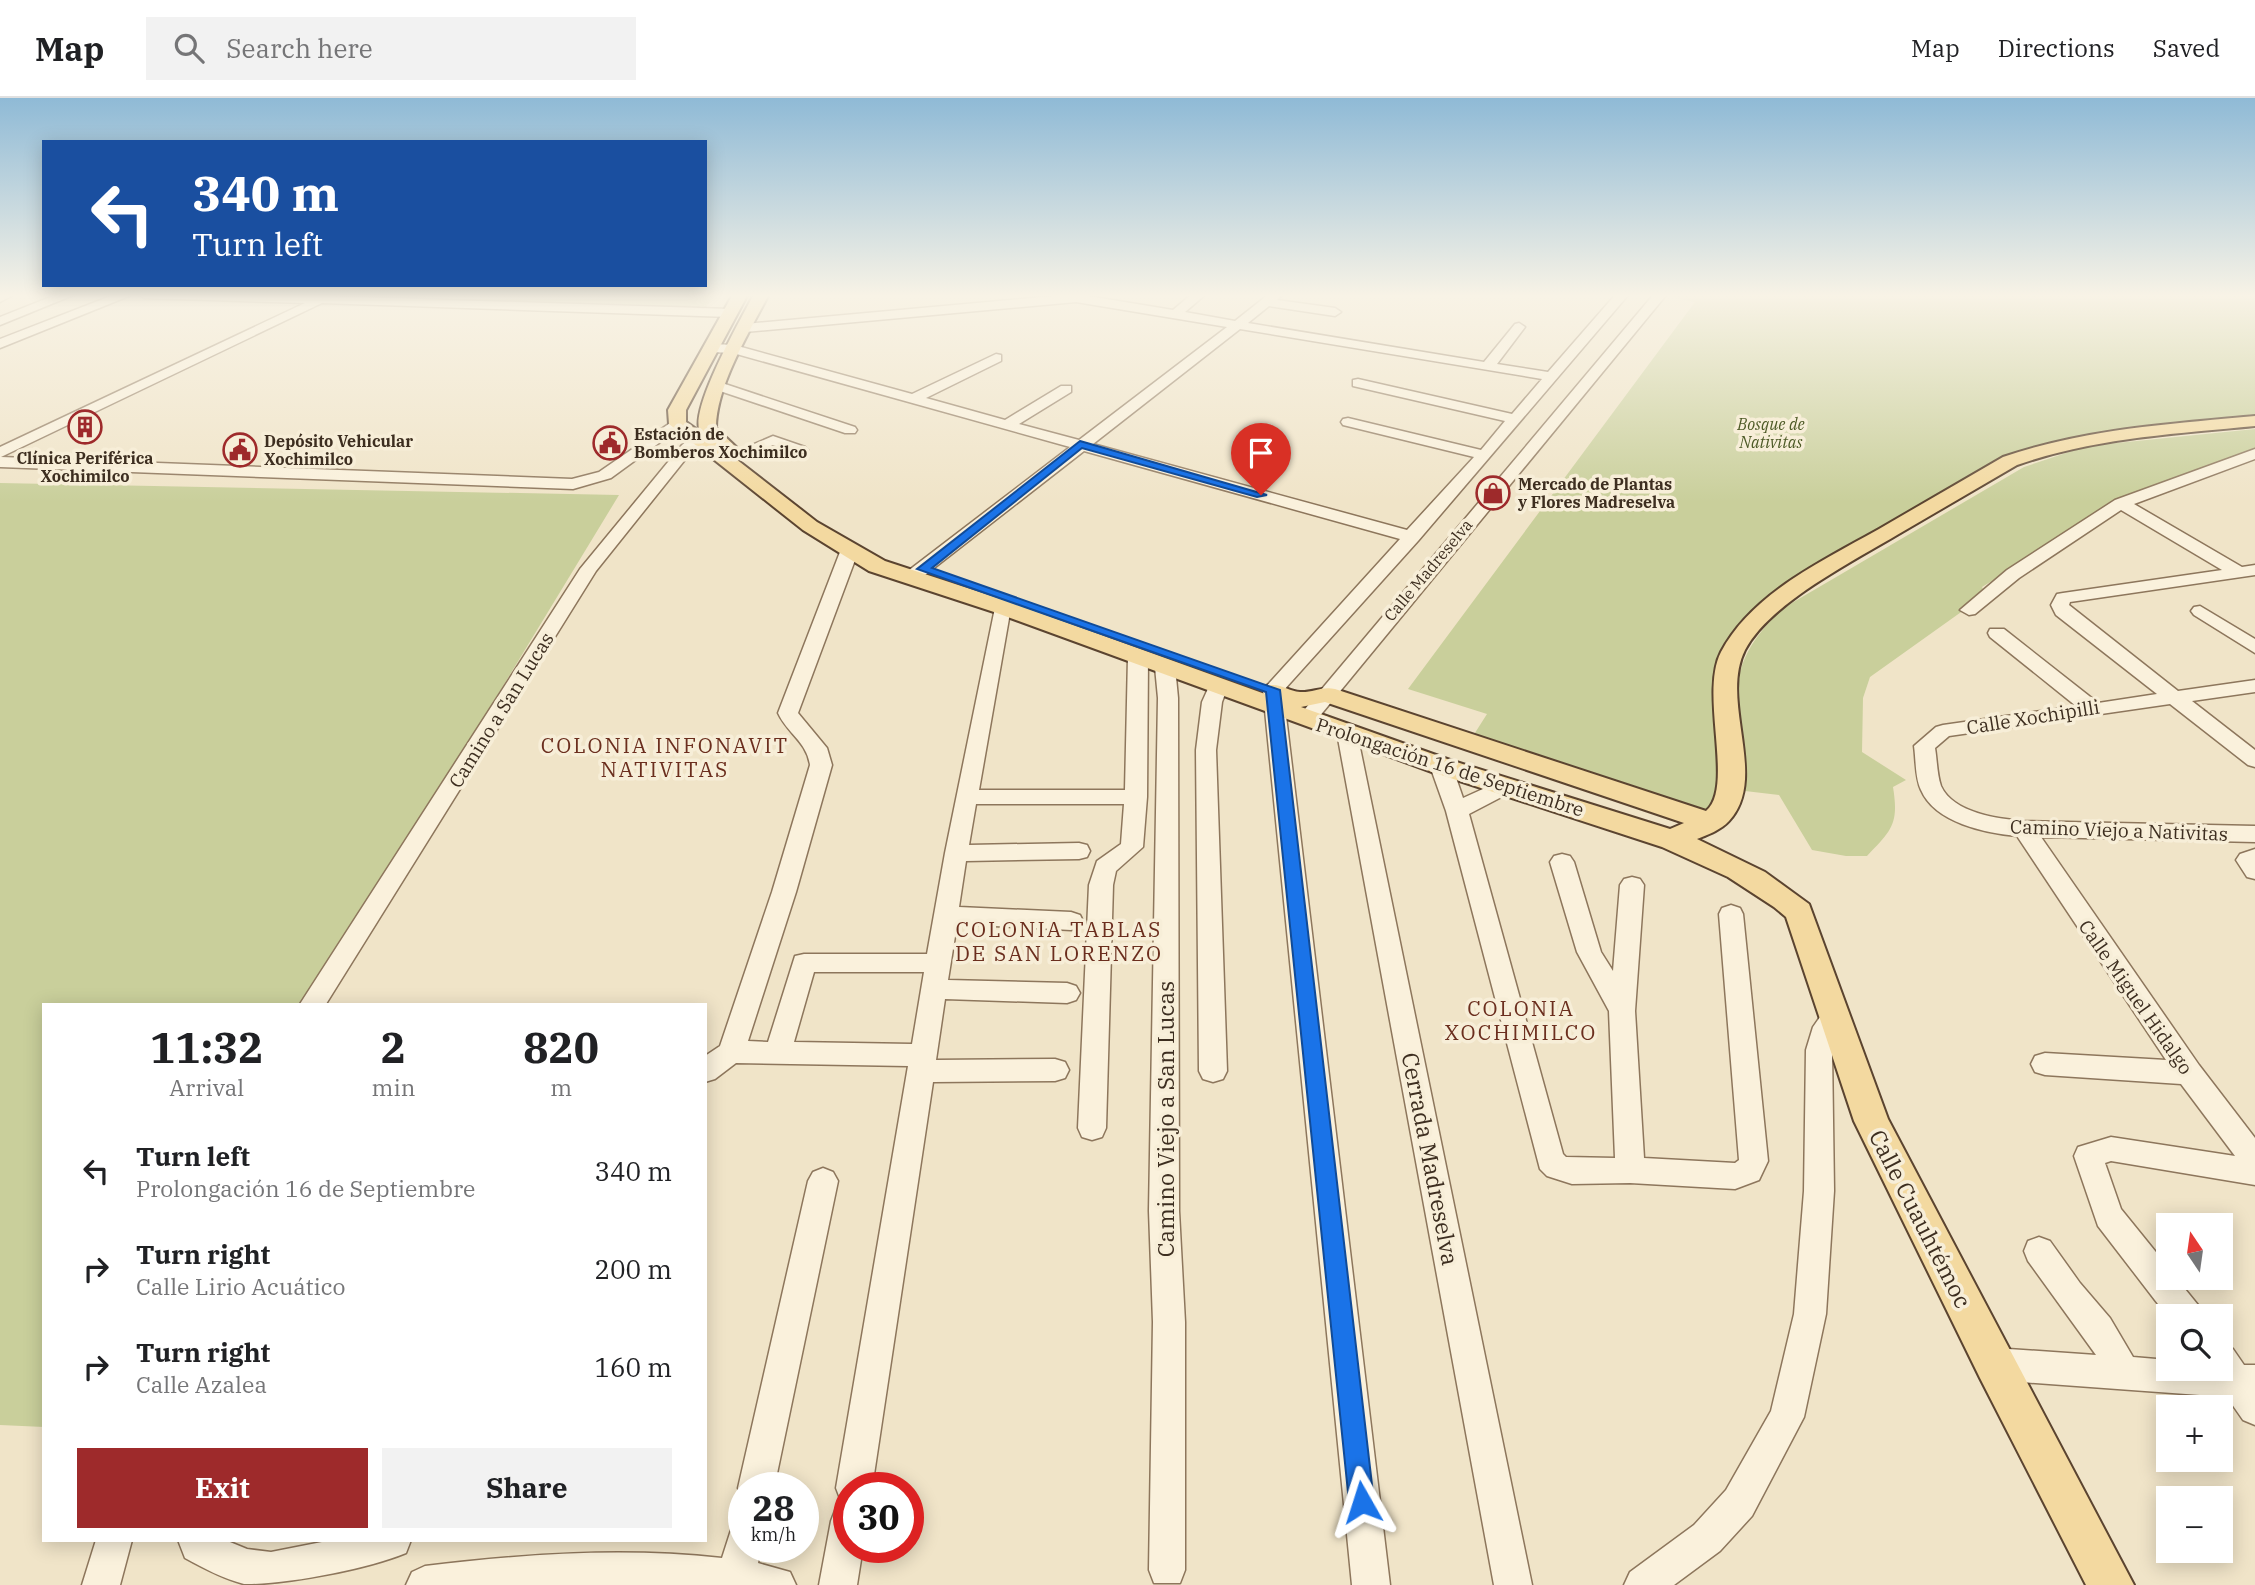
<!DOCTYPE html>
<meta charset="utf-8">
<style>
body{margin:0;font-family:"IBM Plex Serif",serif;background:#f2f2f2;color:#202124;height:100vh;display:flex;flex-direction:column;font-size:26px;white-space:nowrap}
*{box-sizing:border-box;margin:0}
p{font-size:23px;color:#757577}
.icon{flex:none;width:38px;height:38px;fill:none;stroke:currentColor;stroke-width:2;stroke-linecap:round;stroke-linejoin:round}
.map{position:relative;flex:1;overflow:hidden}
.side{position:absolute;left:42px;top:905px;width:665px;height:539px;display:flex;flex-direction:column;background:#fff;border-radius:0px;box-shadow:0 4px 18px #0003}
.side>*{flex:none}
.hud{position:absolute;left:42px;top:42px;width:665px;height:147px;border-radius:0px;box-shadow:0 4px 18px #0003;background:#1a4fa0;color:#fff;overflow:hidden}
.needle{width:46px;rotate:347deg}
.fabs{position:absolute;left:2156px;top:1115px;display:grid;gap:14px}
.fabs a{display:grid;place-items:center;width:77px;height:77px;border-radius:0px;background:#fff;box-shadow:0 4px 18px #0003;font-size:35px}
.speed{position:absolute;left:728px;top:1374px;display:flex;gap:14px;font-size:35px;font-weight:700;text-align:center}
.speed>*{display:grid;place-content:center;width:91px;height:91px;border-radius:50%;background:#fff;box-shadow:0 4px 18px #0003;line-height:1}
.speed small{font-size:18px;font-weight:400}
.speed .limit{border:10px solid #d22;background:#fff;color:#111}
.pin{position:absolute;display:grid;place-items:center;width:60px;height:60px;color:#fff;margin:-72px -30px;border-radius:50% 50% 50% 0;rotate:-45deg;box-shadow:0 0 7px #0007}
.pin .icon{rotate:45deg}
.me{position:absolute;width:77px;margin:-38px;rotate:354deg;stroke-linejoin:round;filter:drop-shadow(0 0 5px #0008)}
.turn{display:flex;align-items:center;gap:24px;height:147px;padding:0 35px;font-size:32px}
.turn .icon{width:91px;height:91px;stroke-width:2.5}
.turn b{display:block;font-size:49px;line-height:60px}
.eta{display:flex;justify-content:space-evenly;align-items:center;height:119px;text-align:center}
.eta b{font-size:42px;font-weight:800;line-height:49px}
.cta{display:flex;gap:14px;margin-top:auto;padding:14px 35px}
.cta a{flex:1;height:80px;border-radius:0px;background:#9e2a2b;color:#fff;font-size:28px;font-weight:800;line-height:80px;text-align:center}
.cta a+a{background:#f2f2f2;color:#202124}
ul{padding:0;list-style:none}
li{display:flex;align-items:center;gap:21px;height:98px;padding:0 35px}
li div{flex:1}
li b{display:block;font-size:26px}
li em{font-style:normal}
header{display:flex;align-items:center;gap:42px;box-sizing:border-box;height:98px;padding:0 35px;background:#fff;border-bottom:2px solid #e0e0e0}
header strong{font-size:33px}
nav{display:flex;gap:38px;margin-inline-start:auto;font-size:24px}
.search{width:490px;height:63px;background:#f2f2f2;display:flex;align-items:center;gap:18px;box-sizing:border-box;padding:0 24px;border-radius:0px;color:#757577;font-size:26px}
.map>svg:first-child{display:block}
</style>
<header>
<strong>Map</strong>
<div class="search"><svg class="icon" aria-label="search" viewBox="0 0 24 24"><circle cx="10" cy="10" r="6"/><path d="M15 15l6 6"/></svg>Search here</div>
<nav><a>Map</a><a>Directions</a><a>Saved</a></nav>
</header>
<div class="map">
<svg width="2255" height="1487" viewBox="0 0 2255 1487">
<rect width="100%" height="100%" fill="#f0e4c8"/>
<!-- green -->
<path fill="#c9cf9b" d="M199,196H715L703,214Z
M1674,196H2255V322L2027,354L1735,534L1722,690L1705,715L1473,638L1487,616L1408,591L1695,204L1671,199Z
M2255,331V359L2168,384L2061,439L2074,444L2024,475L2013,470L1982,489L1984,493L1964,512L1870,579L1863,600L1862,654L1906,682L1893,689C1899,726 1892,732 1867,758H1846L1812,752L1779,697L1745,693C1736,614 1718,568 1785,509L2024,369L2087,348Z
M0,385L619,397L310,906H44V1329L0,1327Z"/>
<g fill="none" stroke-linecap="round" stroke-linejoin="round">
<defs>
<path id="minor" d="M0,196H15L0,204Z
M58,196H76L0,227V219Z
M116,196H134L0,250V241Z
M138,196H265L730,211L736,215L730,219L322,205L1,359L572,381L599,374L673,323H683L685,326L611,380L573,391L0,369V349L305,205L144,200Z
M1076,196L1173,212L1192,196H1206L1185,214L1235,223L1269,196H1283L1277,202L1335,210L1341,214L1335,218L1269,208L1248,225L1484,264L1515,226L1519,225L1525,229L1497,266L1548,274L1616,196H1629L1418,443L1283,593L1390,1487H1352L1263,592L1400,441L1084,353L916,484H904L901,480L904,476L1070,349L733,255L712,254L705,250L712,246L734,247L912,296L996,256L1001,257V263L926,300L1005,322L1061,288H1071V294L1019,326L1079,342L1227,229L1076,204L745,234L739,230L745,226ZM1240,231L1542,281L1512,316L1358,281L1353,282V288L1505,323L1481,352L1348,320L1343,321L1341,324L1343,327L1474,359L1407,432L1093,346Z
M1654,196H1667L1314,625H1300L1297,621L1300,617Z
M719,284L855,329L857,332L855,335H845L714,291L712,288Z
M711,333L718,337C713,344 700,347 692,353L596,473L326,906H300L580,471L682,347L692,339Z
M773,338L805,349L808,352L800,357L773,347L739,361L731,356Z
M2255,351V361L2134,406L2242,469L2255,467V477L2070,504L2069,507L2178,593L2255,582V594L2192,603L2255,652V669L2248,667L2170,606L1949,638L1935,650C1937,661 1937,677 1941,688C1953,715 1999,721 2024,723L2255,728V744L2041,739L2199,967L2255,1040V1087L2111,1063L2105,1065L2121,1111L2168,1169V1180H2176L2198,1207L2203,1218L2168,1219L2098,1128L2074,1058L2078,1049L2111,1039L2235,1058L2181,986L2045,977L2035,974L2031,966L2035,958L2045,955L2166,962L2017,738C1986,735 1935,725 1921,692C1915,680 1916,661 1914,648L1936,629L1943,627L2076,608L1990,539L1988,535L1990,531H2004L2098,605L2157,596L2056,517L2051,507L2057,496L2063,495L2222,472L2121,412L2019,480L1975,516L1969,517L1960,512L2007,472L2115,402Z
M849,449L858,454L798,615L827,650L832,667L796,794L748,943L768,944L795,858L804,856H927L945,755L996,505L1002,504L1011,509L979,692H1125L1128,559L1138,553L1148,559L1147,699L1143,749L1116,773L1113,787L1106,1030L1102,1039L1092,1042L1082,1039L1078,1030L1089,787L1097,763L1121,746L1124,706H976L969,747L1079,745L1087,747L1090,753L1087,759L1079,761L966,763L959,809L1071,814L1080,817L1083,823L1080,829L1071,832L957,826L948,882L1067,885L1076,888L1080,895L1076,902L1067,905L945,901L936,962L1055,961L1065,964L1069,972L1065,980L1055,983L933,984L872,1390H849V1449H863L857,1487H819L831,1423L836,1410L848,1405L841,1403L836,1390L908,968L736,965L715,981L705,984V958L720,948L772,794L810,667C807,644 787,635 778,615L840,454ZM814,874H924L912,946L794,944Z
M2200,508L2255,541V555L2194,517L2191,513L2194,509Z
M1165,563L1175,569L1178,600L1179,1113L1185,1224V1472L1180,1485H1154L1149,1472L1153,1224L1149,1113L1158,600L1155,569Z
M1218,582L1225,584L1228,588L1222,604L1216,652L1227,973L1223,981L1213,984L1203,981L1199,973L1196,652L1202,604L1211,584Z
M1347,629L1354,630L1357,635L1532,1487H1494L1337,635L1340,630Z
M1441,661L1449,663L1452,668L1463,700L1505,681L1513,683L1516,688L1513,693L1469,716L1563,1056L1566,1059L1615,1060L1609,913L1577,854L1550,764L1554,758L1562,756L1570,758L1574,764L1601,854L1613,873L1620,787L1624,781L1632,779L1640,781L1644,787L1635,913L1644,1060L1735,1065L1739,1062L1719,816L1722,810L1731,807L1740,810L1743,816L1768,1063L1759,1082L1735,1091L1630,1085L1572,1086L1547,1078L1540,1071L1446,713L1430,668L1433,663Z
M2255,751V781L2247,779L2236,762L2240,756Z
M1836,906L1845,909L1849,916L1835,938L1832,952L1834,1093L1826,1216L1804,1319L1752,1418L1720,1453L1674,1487H1624L1630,1474L1694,1427L1726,1392L1771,1313L1794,1216L1804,1093L1806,952L1813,929L1827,909Z
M823,1070L833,1074L838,1083L774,1390H744V1403L738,1390L808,1083L813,1074Z
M2039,1139L2050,1143L2080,1185L2110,1220L2133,1259L2168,1262V1270H2221V1246L2233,1251L2244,1267H2255V1327L2243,1322L2227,1299L1994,1282L1982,1278L1978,1266L1982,1254L1994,1250L2096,1257L2028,1163L2024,1153L2028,1143Z
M744,1427V1449H761L758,1465L790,1474L796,1487H406L412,1474L425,1468C524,1456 623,1449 722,1460L731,1432Z
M96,1442H132L120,1487H82Z
M178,1442H225L247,1451L271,1454L332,1442H411L406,1455C367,1471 285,1487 244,1486C224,1481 203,1470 185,1460Z"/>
<path id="major" d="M733,196H748L686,312V324L700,334C689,311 741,221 754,196H769C750,233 716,288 716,330L736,349L727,354L817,424L885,463L1010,504L1265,596L1263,593L1266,588C1280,584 1287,593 1300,594C1312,595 1322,588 1335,591L1706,713C1735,689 1699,596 1721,554C1752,495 1824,462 1879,431C1920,407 1962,383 2003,359C2085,331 2169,326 2255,318V328C2174,336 2094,340 2017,367C1977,390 1937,414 1897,437C1852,464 1770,505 1745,552C1719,604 1769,679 1729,723C1721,732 1707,737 1697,741L1765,774L1809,806L1888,1021L2134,1487H2086L1980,1280L1854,1023L1786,819L1774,809L1728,779L1662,749L1432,674L994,514L869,473L803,432L669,326L668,312ZM1325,604L1684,725L1670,731L1450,662L1301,609Z"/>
</defs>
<!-- minor casing -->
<use href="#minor" stroke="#8d765c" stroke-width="3"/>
<!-- major casing -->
<use href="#major" stroke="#5b4430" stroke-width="4"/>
<!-- minor -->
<use href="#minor" fill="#faf1dc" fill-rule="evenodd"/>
<!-- major -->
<use href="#major" fill="#f3d9a0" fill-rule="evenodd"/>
</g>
<!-- sky -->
<linearGradient id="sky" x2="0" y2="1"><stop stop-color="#8fbad6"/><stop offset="0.49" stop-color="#f8f3e6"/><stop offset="1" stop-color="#f8f3e6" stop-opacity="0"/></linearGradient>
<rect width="2255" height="404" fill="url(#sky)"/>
<!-- route -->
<path fill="#1a73e8" stroke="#114b97" stroke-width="2" d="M1080,343L1267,397L1257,399L1082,350L932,470L1280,592L1374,1404L1370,1412L1362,1416L1353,1412L1349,1404L1266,594L917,471Z"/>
<!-- icons -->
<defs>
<symbol id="building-ring" viewBox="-11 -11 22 22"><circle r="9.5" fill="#f7eed8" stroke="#9e2a2b" stroke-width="1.5"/><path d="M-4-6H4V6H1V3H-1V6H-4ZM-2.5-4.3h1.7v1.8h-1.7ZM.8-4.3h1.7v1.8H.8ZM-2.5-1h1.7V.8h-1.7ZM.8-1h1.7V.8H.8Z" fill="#9e2a2b"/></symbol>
<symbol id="civic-ring" viewBox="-11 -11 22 22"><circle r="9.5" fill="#f7eed8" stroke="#9e2a2b" stroke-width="1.5"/><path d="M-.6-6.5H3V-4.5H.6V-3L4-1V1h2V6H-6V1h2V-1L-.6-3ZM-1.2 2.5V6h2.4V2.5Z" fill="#9e2a2b"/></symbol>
<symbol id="shop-ring" viewBox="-11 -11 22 22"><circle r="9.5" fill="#f7eed8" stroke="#9e2a2b" stroke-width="1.5"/><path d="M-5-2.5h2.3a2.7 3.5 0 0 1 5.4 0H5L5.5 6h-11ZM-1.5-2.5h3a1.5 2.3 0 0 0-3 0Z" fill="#9e2a2b"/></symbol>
</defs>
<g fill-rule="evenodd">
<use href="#building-ring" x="66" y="310" width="38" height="38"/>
<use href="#civic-ring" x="591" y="326" width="38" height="38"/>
<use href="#civic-ring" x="221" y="333" width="38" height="38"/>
<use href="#shop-ring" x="1474" y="376" width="38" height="38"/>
</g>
<g text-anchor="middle" stroke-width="7" stroke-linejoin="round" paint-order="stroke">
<!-- far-park labels -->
<g font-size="16" font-style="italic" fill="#4d5a26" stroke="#f7eed8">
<text x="1771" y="332">Bosque de<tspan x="1771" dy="18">Nativitas</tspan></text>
</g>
<!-- far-poi labels -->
<g font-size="16" font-weight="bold" fill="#3d2e20" stroke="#f7eed8" text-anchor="start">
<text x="634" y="342">Estación de<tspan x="634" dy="18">Bomberos Xochimilco</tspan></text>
<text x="264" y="349">Depósito Vehicular<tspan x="264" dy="18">Xochimilco</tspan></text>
<text x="85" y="366" text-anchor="middle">Clínica Periférica<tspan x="85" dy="18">Xochimilco</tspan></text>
<text x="1518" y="392">Mercado de Plantas<tspan x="1518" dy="18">y Flores Madreselva</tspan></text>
</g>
<!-- far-street labels -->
<g font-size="16" fill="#3d2e20" stroke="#f7eed8">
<text transform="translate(1428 472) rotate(-50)" y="6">Calle Madreselva</text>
</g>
<!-- street labels -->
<g font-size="19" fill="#3d2e20" stroke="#f7eed8">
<text transform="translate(501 612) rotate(-58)" y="7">Camino a San Lucas</text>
<text transform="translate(2033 619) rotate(-9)" y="7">Calle Xochipilli</text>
<text transform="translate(1450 669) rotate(18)" y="7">Prolongación 16 de Septiembre</text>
<text transform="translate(2119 732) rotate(2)" y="7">Camino Viejo a Nativitas</text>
<text transform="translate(2136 899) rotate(55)" y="7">Calle Miguel Hidalgo</text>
</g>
<!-- neighbourhood labels -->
<g font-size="21" letter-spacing="2" fill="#6b2e1e" stroke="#f7eed8">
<text x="665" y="655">COLONIA INFONAVIT<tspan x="665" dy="24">NATIVITAS</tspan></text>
<text x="1059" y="839">COLONIA TABLAS<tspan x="1059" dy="24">DE SAN LORENZO</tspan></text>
<text x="1521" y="918">COLONIA<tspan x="1521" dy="24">XOCHIMILCO</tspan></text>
</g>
<!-- near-street labels -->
<g font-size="23" fill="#3d2e20" stroke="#f7eed8">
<text transform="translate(1166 1021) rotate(-90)" y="8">Camino Viejo a San Lucas</text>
<text transform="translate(1430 1061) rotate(79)" y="8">Cerrada Madreselva</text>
<text transform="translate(1920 1121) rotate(63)" y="8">Calle Cuauhtémoc</text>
</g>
</g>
</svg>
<div class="fabs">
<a><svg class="needle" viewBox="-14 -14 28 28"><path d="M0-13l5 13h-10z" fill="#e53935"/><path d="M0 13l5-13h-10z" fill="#757577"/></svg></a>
<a><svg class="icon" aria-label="search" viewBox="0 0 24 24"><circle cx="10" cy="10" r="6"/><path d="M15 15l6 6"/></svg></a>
<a>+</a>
<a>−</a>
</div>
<div class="speed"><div>28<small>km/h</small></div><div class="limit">30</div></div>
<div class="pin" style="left:1261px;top:397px;background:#d93025"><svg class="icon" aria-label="arrive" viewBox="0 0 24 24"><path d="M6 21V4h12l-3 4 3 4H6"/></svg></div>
<svg class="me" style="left:1362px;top:1404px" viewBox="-20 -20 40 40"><path d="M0-17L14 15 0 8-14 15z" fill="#1a73e8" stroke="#fff" stroke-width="4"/></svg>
<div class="hud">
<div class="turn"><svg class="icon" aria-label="left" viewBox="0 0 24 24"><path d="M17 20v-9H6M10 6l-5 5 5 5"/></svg><div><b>340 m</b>Turn left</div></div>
</div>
<section class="side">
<div class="eta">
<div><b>11:32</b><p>Arrival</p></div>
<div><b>2</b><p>min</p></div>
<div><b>820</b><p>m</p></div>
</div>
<ul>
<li><svg class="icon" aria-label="left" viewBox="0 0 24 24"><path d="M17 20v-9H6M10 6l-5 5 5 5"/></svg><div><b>Turn left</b><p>Prolongación 16 de Septiembre</p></div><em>340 m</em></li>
<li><svg class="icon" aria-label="right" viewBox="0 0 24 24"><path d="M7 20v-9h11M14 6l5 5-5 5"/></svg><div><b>Turn right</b><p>Calle Lirio Acuático</p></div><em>200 m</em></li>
<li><svg class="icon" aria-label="right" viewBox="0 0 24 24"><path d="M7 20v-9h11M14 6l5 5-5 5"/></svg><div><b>Turn right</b><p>Calle Azalea</p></div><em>160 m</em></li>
</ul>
<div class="cta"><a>Exit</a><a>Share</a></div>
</section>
</div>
